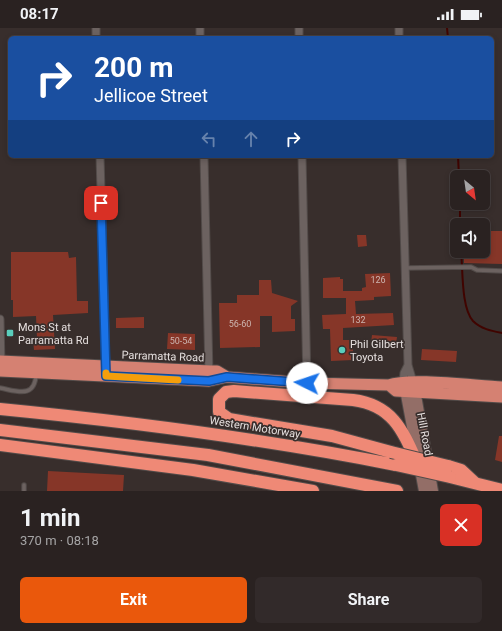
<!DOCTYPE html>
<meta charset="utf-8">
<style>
body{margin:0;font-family:Roboto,sans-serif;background:#322a2a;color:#f1f3f6;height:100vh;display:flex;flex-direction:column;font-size:15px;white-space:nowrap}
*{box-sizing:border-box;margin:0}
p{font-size:13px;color:#a5a4a5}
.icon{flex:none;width:22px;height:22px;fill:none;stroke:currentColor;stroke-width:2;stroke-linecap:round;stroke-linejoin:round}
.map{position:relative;height:463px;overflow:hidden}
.details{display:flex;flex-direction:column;background:#2a2221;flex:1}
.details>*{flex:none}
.hud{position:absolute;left:8px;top:8px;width:486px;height:122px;border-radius:6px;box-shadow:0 2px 6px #0003,0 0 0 1px #463f3f;background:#1a4fa0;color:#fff;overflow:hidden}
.needle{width:26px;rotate:151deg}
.fabs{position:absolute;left:450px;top:142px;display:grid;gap:8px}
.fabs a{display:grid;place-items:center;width:40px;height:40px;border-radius:6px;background:#2a2221;box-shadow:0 2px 6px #0003,0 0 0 1px #463f3f;font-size:20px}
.pin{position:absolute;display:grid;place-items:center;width:34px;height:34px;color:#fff;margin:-17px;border-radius:8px;box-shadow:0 2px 6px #0006}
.me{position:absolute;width:44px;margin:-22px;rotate:274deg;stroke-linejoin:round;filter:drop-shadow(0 0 3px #0008)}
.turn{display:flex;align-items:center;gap:14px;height:84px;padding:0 20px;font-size:18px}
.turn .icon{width:52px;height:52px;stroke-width:2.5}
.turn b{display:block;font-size:28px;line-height:34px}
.lanes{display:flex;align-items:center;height:38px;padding:0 20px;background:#0003;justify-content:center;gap:20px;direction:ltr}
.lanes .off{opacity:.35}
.round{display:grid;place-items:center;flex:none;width:42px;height:42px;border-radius:6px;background:#322a2a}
.headline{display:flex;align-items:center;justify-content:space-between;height:68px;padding:0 20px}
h1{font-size:24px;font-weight:700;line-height:30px}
.action{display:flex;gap:8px;margin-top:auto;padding:8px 20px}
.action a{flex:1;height:46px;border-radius:6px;background:#ea580c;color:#fff;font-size:16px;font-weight:700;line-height:46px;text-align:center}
.action a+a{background:#322a2a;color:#f1f3f6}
.status{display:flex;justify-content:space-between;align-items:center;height:28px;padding:0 20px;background:#2a2221;direction:ltr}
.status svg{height:11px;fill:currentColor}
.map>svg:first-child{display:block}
</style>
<div class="status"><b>08:17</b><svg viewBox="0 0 49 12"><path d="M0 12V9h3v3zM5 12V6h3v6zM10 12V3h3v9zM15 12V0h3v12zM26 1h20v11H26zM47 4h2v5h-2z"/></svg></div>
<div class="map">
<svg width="502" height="463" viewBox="0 0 502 463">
<rect width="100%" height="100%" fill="#382e2c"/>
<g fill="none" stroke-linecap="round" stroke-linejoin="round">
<!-- stream -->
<path stroke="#400400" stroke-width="2" d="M447,0L448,10
M458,128L459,149
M460,175V197
M461,223C463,241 461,280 473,293C481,301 492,303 502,305"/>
</g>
<!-- building -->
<path fill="#863628" d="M488,203H502V236L464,235V223H483V211H488Z
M357,207H366L367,218L358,219Z
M11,224H68L69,230L76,229L77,273H88V285L53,287L55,321L34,322L33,311L37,310L36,288L13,289V272H11Z
M390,245L391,268L374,269V272L355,273L356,286L393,285L394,297L343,300V312H353V332L331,333L330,301H323L322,287L346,286V270H323V250L340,249V251H343V263H362V260L366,259L365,246Z
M259,252H271L272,265L298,273L291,278V291H295V303L272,304V288H260V319L220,320L219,275H237V267H259Z
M144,289V300H116V290Z
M168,305L195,306V322L167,321Z
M372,307L397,309L396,316L371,315Z
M422,321L457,323L456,334L421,332Z
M499,408H502V434L495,432Z
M48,443L124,447L123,463H47Z"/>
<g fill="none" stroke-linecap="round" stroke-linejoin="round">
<defs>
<path id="service" d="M405,240L471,239L477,242L502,243
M0,360C17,363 35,371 36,346
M24,457V463"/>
<path id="minor" d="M96,0V10
M200,0V10
M299,0V10
M399,0V10
M100,128L106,342
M204,128L209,346
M302,128L307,355
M402,128L408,337L413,354
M0,291L1,337
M403,354L404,345L408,337"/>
<path id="secondary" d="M404,356L424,463
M414,356L433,463"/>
<path id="trunk" d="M0,333L210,343H217L227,349
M0,343L209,353L227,349L307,355L389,357C410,349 476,358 502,359
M389,357L396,363L502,369"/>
<path id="motorway" d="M0,381C133,394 265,411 396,437
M0,402L208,427L397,463
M0,417L193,442L313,463
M391,424L332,408L229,391L219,384V371L226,364L234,363L353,372C393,377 403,403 418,437
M448,438L461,442L475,455
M450,449L502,462"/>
</defs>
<!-- service casing -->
<use href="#service" stroke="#524b49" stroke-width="5.5"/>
<!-- minor casing -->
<use href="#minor" stroke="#524b49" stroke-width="9"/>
<!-- secondary casing -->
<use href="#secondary" stroke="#524b49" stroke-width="12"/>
<!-- trunk casing -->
<use href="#trunk" stroke="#524b49" stroke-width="13"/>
<!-- motorway casing -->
<use href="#motorway" stroke="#524b49" stroke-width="14"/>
<!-- service -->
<use href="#service" stroke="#6c6260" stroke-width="3.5"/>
<!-- minor -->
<use href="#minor" stroke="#6c6260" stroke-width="7"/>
<!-- secondary -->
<use href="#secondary" stroke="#936e67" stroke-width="10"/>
<!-- trunk -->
<use href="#trunk" stroke="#d58172" stroke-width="11"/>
<!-- motorway -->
<use href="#motorway" stroke="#ef8976" stroke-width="12"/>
<defs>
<path id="motorway-bridge" d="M391,424L448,438
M396,437L450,449"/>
</defs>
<!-- motorway-bridge casing -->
<use href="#motorway-bridge" stroke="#524b49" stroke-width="14" stroke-linecap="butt"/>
<!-- motorway-bridge -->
<use href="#motorway-bridge" stroke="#ef8976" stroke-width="12"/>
</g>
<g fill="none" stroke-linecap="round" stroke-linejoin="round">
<defs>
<path id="route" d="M101,175L106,348L209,353L227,349L307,355"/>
</defs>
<!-- route casing -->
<use href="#route" stroke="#114b97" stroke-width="10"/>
<!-- route -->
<use href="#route" stroke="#1a73e8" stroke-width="7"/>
<!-- slow -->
<path stroke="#f59e0b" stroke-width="7" d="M106,345V348L178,352"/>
</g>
<!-- markers -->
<g fill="#5acebc" stroke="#382e2c" stroke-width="1.5">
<rect x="6" y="301" width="8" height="8" rx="2"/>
<circle cx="342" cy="322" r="4"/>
</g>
<g text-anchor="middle" stroke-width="3.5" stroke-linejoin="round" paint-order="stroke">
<!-- number labels -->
<g font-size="9" fill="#cdb5b0">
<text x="378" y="255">126</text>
<text x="358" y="295">132</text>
<text x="240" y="299">56-60</text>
<text x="181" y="316">50-54</text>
</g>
<!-- poi labels -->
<g font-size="11" fill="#e5dfde" stroke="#382e2c" text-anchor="start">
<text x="18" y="303">Mons St at<tspan x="18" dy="13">Parramatta Rd</tspan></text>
<text x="350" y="320">Phil Gilbert<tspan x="350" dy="13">Toyota</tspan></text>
</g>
<!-- street labels -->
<g font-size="11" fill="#e5dfde" stroke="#382e2c">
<text transform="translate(163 328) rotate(2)" y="4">Parramatta Road</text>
<text transform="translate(255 399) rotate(9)" y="4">Western Motorway</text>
<text transform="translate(425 406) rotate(79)" y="4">Hill Road</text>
</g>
</g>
</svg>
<div class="fabs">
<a><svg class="needle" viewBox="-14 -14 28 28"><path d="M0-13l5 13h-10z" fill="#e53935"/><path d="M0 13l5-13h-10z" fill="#a5a4a5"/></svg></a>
<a><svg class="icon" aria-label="sound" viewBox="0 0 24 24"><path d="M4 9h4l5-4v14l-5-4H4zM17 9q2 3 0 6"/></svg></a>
</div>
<div class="pin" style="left:101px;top:175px;background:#d93025"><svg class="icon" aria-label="arrive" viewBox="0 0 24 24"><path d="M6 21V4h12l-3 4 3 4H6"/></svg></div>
<svg class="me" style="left:307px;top:355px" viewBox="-20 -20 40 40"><circle r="19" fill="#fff"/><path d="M0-13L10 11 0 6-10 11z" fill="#1a73e8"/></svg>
<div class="hud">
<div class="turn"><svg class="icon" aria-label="right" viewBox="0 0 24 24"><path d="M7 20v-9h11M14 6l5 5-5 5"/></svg><div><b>200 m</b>Jellicoe Street</div></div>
<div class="lanes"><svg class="icon off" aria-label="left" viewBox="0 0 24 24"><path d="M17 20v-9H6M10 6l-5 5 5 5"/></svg><svg class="icon off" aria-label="ahead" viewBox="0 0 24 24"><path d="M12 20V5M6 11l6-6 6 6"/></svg><svg class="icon" aria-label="right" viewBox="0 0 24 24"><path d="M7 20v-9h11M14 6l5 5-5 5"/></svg></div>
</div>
</div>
<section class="details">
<div class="headline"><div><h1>1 min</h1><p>370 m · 08:18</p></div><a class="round" style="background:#d93025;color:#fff"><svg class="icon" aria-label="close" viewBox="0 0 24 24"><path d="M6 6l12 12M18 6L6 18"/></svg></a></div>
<div class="action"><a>Exit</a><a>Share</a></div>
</section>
